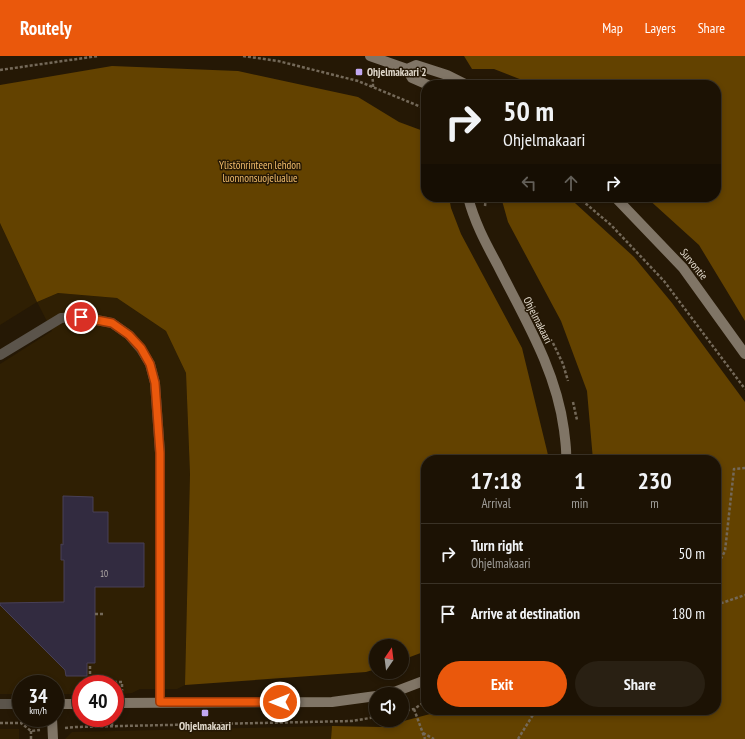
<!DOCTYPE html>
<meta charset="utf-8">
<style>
body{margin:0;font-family:"PT Sans Narrow",sans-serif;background:#292013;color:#f1f3f6;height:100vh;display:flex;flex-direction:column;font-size:15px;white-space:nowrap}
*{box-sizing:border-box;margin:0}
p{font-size:13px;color:#a09e9a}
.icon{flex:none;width:22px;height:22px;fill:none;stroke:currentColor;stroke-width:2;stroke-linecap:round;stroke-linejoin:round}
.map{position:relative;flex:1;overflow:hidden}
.drawer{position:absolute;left:421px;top:399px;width:300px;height:260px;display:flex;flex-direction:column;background:#1c1204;border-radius:16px;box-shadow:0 2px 6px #0003,0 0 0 1px #3a3226}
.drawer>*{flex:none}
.hud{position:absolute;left:421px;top:24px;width:300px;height:122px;border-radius:16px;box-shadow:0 2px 6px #0003,0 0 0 1px #3a3226;background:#1c1204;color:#f1f3f6;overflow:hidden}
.needle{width:26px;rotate:14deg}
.fabs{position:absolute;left:369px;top:583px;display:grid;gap:8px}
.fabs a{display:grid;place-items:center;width:40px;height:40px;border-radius:50%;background:#1c1204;box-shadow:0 2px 6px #0003,0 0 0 1px #3a3226;font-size:20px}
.speed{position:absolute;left:12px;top:619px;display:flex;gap:8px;font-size:20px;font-weight:700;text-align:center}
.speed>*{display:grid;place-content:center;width:52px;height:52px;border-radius:50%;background:#1c1204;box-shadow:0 2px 6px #0003,0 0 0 1px #3a3226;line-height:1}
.speed small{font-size:10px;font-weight:400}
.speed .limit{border:6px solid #d22;background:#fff;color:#111}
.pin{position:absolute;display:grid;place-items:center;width:34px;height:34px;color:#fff;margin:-17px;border:2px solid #fff;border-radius:50%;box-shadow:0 1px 4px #0007}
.me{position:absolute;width:44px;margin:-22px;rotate:270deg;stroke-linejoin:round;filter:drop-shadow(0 0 3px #0008)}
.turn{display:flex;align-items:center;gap:14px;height:84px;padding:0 16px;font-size:18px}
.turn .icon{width:52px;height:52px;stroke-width:2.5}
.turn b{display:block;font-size:28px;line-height:34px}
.lanes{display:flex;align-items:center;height:38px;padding:0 16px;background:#0003;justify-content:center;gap:20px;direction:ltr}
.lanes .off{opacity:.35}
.eta{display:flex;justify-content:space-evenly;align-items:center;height:68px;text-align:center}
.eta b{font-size:24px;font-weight:700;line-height:28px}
.primary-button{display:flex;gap:8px;margin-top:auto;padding:8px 16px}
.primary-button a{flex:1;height:46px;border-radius:24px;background:#ea580c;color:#fff;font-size:16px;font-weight:700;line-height:46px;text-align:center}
.primary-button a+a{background:#292013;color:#f1f3f6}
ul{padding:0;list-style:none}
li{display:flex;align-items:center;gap:12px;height:60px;padding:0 16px;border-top:1px solid #3a3226}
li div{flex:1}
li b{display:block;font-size:15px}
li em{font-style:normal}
header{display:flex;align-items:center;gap:24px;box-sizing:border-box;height:56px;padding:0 20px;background:#ea580c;color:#fff}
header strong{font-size:19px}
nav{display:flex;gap:22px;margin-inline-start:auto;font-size:14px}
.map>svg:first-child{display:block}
</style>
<header>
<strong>Routely</strong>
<nav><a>Map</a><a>Layers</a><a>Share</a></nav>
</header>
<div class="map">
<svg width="745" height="683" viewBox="0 0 745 683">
<rect width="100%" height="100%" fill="#251805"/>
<!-- built -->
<path fill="#2f1f03" d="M0,167L37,246L58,237L117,242L166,275L186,317L190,418L185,629L177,633H140L132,637L115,639V628H81V638H55V628H21V638H0V308L52,275L37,246L0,269Z
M332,670L331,683H65L72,676Z
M0,673H19V683H0Z"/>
<!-- forest -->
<path fill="#634200" d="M464,0H745V265L699,189L646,141H716V29H535L494,13H472Z
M112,10L238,15L358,41L399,66L426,76V141H449L451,152L461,178L522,292L549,403L426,404V595L402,604V590H376V613L366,616L185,629L190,418L186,317L166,275L117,242L58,237L37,246L0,167V29Z
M501,141H565L575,147L634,201L672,247L745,346V683H331L332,670L381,671L434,657L439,654H716V404H593L587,335L561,265L508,166Z"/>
<!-- building -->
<path fill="#322b40" stroke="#484057" d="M63,440L93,441V456H108V487H144V531H95V607H87V620H66L65,614L0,549V547L64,546V504H61V488L63,489Z"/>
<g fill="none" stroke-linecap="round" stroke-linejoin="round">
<!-- path -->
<path stroke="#746959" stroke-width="2.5" stroke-dasharray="3 2" stroke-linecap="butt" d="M243,0L278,5L358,25L426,53
M0,14L98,0
M367,15C373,19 373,24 373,31
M578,141L611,169L664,225L745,333
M485,150L486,141
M553,287L563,308L568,325
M573,346L577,364
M716,512L725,495L734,413L745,412
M716,549L745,539
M95,558H104
M90,610V626H122V635
M414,653L425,683
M580,654H588
M402,655L414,653L426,645
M0,667H21L31,675L40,674
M112,670V662
M65,672L76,671L352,665L376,661
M423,677L434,683
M31,683V675
M518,683L536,654"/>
<!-- street -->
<path stroke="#5b544b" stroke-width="10" d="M0,299L61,262L81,261L112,267L129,279L141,293L150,308L155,327L160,397V646
M0,648H21"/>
<!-- secondary -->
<path stroke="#807566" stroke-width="10" d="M370,0L407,13L412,22L428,29
M407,13L416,9L447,19L467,29
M468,141C474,165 485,186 497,208C524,262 556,313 564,374C565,384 567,394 566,404
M615,141L683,212L745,298
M386,638L397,635L426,624
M115,647L332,646L376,640
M55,648H81
M52,662L53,683"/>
</g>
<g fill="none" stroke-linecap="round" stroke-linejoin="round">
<defs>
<path id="route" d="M81,261L112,267L129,279L141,292L150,308L155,327L160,397V646H280"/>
</defs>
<!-- route casing -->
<use href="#route" stroke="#983908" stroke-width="10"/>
<!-- route -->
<use href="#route" stroke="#ea580c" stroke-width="7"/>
</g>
<!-- markers -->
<g fill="#c2a8f2" stroke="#251805" stroke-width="1.5">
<rect x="355" y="12" width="8" height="8" rx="2"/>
<rect x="201" y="653" width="8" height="8" rx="2"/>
</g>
<g text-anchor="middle" stroke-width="3" stroke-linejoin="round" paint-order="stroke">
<!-- number labels -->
<g font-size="9" fill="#b5aea9">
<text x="104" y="521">10</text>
</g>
<!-- poi labels -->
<g font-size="11" font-weight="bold" fill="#e1d9cc" stroke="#251805" text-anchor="start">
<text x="367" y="20">Ohjelmakaari 2</text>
<text x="205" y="674" text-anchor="middle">Ohjelmakaari</text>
</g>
<!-- park labels -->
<g font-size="11" fill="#f2bd6c" stroke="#251805">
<text x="260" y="113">Ylistönrinteen lehdon<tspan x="260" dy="13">luonnonsuojelualue</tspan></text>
</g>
<!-- street labels -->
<g font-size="11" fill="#e1d9cc" stroke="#251805">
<text transform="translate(694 208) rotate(51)" y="4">Survontie</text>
<text transform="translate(538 264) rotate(63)" y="4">Ohjelmakaari</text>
</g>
</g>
</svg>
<div class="fabs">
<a><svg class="needle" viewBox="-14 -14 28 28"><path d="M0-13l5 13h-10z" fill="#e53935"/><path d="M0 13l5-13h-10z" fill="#a09e9a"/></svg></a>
<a><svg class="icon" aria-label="sound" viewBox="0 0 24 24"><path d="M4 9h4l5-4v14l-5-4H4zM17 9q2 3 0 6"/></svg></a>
</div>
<div class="speed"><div>34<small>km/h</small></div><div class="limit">40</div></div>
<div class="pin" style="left:81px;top:261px;background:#d93025"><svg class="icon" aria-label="arrive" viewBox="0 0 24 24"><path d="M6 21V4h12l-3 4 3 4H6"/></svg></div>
<svg class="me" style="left:280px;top:646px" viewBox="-20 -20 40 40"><circle r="17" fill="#ea580c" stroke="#fff" stroke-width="3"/><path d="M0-11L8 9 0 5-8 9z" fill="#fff"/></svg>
<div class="hud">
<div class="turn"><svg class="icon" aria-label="right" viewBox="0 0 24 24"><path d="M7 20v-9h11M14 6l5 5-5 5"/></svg><div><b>50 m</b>Ohjelmakaari</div></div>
<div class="lanes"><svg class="icon off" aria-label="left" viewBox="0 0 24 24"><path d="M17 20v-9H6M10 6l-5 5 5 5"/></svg><svg class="icon off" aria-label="ahead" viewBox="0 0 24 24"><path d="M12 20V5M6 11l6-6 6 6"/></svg><svg class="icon" aria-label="right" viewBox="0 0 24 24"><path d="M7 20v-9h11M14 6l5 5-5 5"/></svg></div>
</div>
<section class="drawer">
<div class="eta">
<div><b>17:18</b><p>Arrival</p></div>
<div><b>1</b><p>min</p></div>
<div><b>230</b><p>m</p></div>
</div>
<ul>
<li><svg class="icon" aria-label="right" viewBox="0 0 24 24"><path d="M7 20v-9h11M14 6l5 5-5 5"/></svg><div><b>Turn right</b><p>Ohjelmakaari</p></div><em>50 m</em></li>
<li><svg class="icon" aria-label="arrive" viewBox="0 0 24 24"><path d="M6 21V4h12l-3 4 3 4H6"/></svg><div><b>Arrive at destination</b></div><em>180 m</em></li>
</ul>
<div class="primary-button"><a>Exit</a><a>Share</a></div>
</section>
</div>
